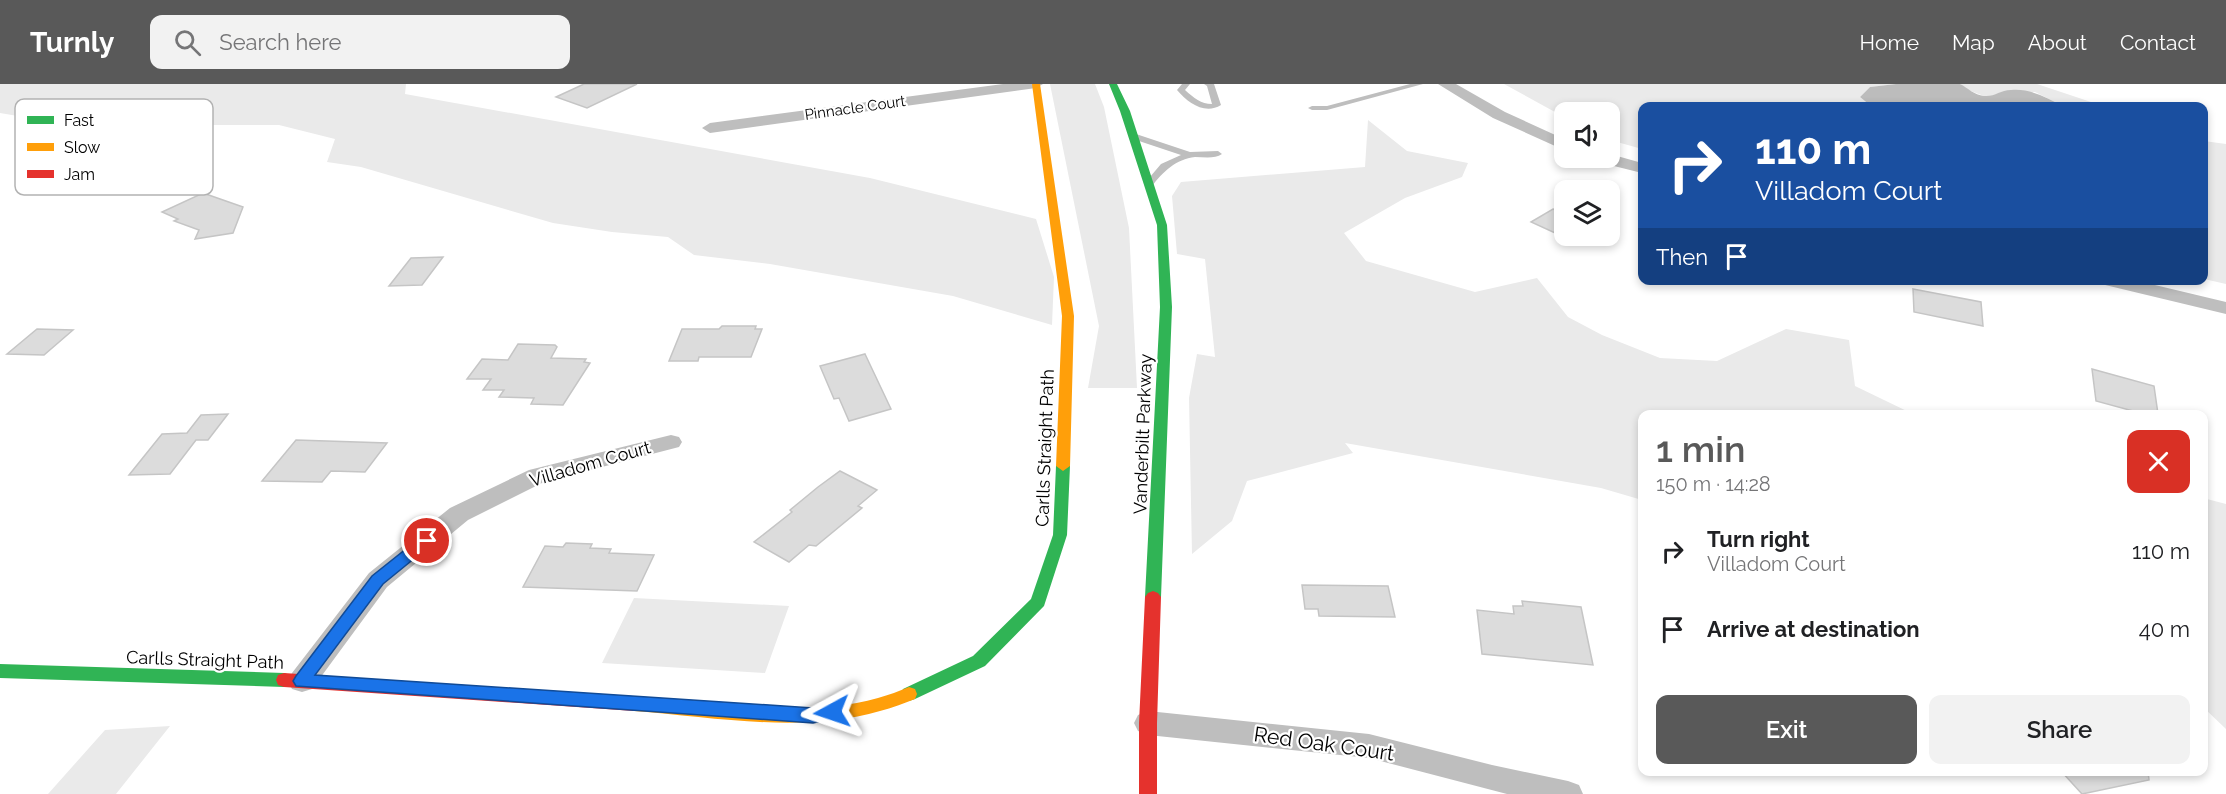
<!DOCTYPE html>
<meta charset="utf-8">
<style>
body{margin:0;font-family:Raleway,sans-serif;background:#f2f2f2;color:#202124;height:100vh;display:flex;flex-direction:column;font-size:22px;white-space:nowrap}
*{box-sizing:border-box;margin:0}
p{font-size:20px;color:#757577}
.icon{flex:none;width:33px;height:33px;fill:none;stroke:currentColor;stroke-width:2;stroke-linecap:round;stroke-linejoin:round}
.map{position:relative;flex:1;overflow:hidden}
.details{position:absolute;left:1638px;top:326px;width:570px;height:366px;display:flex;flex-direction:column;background:#fff;border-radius:12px;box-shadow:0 3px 9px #0003}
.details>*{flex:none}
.guide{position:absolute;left:1638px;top:18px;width:570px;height:183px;border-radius:12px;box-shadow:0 3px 9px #0003;background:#1a4fa0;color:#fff;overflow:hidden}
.fabs{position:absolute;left:1554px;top:18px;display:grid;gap:12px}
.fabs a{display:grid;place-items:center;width:66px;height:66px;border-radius:12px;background:#fff;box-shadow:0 3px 9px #0003;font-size:30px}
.pin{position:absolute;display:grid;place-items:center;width:51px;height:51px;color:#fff;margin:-26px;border:3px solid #fff;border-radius:50%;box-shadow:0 2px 6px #0007}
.me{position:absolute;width:66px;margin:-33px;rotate:265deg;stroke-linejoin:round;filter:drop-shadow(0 0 4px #0008)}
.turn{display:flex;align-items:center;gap:21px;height:126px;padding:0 18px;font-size:27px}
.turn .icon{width:78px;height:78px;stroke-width:2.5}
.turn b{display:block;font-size:42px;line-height:51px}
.then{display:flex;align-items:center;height:57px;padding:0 18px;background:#0003;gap:12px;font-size:22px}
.round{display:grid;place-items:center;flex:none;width:63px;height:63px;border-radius:12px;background:#f2f2f2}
.summary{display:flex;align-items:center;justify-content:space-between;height:102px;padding:0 18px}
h1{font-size:36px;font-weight:600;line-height:45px;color:#595959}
.cta{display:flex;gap:12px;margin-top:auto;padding:12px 18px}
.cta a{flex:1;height:69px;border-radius:12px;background:#595959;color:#fff;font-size:24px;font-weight:600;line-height:69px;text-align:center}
.cta a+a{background:#f2f2f2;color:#202124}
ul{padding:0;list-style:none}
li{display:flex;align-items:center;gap:18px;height:78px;padding:0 18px}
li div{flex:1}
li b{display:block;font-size:22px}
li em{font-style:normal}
header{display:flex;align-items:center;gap:36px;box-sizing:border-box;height:84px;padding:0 30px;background:#595959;color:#fff}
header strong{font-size:28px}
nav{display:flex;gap:33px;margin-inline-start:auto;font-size:21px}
.search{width:420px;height:54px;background:#f2f2f2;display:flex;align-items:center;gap:15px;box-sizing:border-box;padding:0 21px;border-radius:12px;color:#757577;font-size:22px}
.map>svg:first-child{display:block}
</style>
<header>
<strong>Turnly</strong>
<div class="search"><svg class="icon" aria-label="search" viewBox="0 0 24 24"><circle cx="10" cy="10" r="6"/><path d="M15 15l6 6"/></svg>Search here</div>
<nav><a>Home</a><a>Map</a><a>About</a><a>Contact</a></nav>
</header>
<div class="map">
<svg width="2226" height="710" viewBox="0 0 2226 710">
<rect width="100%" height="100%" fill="#fff"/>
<!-- green -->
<path fill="#eaeaea" d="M0,0H406L405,10L870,94L1036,135L1054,193L1052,241L953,212L770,180L694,171L668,153L612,148L553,139L361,83L327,78L335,55L279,41H201L166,57L0,29Z
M1050,0H1095L1104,23L1129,144L1137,304H1088L1099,242Z
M1504,0H1896L1870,3L1860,13L1871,22H1642V65L1610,56V28H1564V33Z
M1960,0H2037L2103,22H2063L2035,8H2002L1997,12H1984L1968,6Z
M1368,36L1407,67L1468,79L1462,93L1405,114L1344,149L1366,177L1475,208L1537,194L1568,233L1602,251L1660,274L1717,277L1786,245L1849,256L1855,302L1913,330H1642V416L1601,404L1345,359L1353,369L1247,397L1232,437L1192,470L1189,314L1197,270L1215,273L1205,175L1177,170L1172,112L1181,98L1365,83Z
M2204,57L2226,60V200L2204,195Z
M2204,411L2207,415L2226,420V645L2204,624Z
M634,514L789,522L765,589L602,579Z
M170,642L116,710H48L105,646Z"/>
<!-- water -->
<path fill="#bcbcbc" d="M1896,0H1960C1968,4 1974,11 1984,12C1995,13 2000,6 2011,6C2030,4 2047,14 2063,22H1871L1860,13L1870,3Z"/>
<!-- building -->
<path fill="#dcdcdc" stroke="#c5c5c5" stroke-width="1.5" d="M584,0H637L587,24L556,13Z
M203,109L243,123L233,149L195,155L199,146L174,137L178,135L162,128Z
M1553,125L1564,129V153L1531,138Z
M443,173L422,201L389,202L411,174Z
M1913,205L1981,218L1983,242L1914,228Z
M722,242H756L755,245H762L751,273H699L698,277H669L682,245H719Z
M37,245L73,246L44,271L7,270Z
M518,260L555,261L557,263L551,274L586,275L584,278L590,279L563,321L531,320L534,314L499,313L504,306H483L491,295H467L482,275L508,276Z
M865,270L891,325L849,337L839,314L834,315L820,282Z
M2092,285L2154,302L2158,330H2144L2096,317Z
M228,330L208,356H196L170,390L129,391L162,350L187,349L201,331Z
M296,356L387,359L365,388L331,387L322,398L262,397Z
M840,387L877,406L858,422L862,424L816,462L809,461L789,478L754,458L792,428L790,426L818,403Z
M566,459L592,460L590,464L611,465L609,469L654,471L637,507L523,503L545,462L563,463Z
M1302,501L1388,502L1395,533L1319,532L1318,525H1305Z
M1522,517L1581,523L1593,581L1482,570L1477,526L1514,530L1513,522H1523Z
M2061,687H2148L2149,696L2082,710Z"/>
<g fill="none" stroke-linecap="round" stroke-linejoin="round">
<!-- lane -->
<path fill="#bebebe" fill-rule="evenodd" d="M1182,0H1190L1185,6C1194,14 1201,20 1212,20L1207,2L1204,0H1214L1221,21C1205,31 1188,19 1177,6Z
M1410,0H1423L1327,26H1312L1308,24L1312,22H1327Z
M1133,49L1190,68L1218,67L1222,70C1215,75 1204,73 1195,73C1176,75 1163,88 1152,102L1149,103L1144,100L1161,80L1181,71L1130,54V50Z"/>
<!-- street -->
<path fill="#bebebe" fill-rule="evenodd" d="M1003,0H1043L1036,4L710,49L702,44L710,39Z
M1438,0H1456L1505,28L1564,55V66L1493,34Z
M1610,70L1642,79V89L1598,78L1596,74H1610Z
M2099,196H2134L2226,218V230L2101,200Z
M671,351L679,353L682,358L679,363L544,398L468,436L387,503L312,605L302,608L292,605L288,597L292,589L369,489L450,424L529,386Z
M1148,627L1369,650L1492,681L1568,697L1579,701L1583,710H1507L1369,674L1148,651L1138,647L1134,639L1138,631Z"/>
<!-- fast -->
<path fill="#30b455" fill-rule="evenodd" d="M1109,0H1117L1130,27L1167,141L1172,223L1161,513L1158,517L1153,519L1148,517L1145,513L1160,223L1157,141L1120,27Z
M1063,377L1070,382L1067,451L1044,522L985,582L915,615L909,617L903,615L901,610L903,605L973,572L1031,515L1053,451L1056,382Z
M0,580L284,589L290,591L292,596L290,601L284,603L0,594Z"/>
<!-- slow -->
<path fill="#ff9f0a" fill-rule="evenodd" d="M1032,0H1040L1074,232L1070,382L1063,387L1056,382L1062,232Z
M909,603L915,605L917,610L915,615C904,619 892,624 880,627C802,650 714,633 634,627L628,625L626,620L628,615L634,613C711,619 803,635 878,614C889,611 899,607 909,603Z"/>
<!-- jam -->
<path fill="#e5322d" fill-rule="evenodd" d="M1153,507L1158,509L1161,513L1157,639V710H1139V639L1145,513L1148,509Z
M284,589L634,613L640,615L642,620L640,625L634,627L284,603L278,601L276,596L278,591Z"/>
</g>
<!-- route -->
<path fill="#1a73e8" stroke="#114b97" stroke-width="1.5" d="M427,451L432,453L434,457L432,460L383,500L315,591L813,624L832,621L839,623L841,628L839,633L813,639L296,602L293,597L296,592L372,492L421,453Z"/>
<g text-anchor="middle" stroke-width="4.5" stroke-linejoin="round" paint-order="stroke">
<!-- far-street labels -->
<g font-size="15" fill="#000" stroke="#fff">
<text transform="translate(855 24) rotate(-8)" y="5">Pinnacle Court</text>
</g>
<!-- street labels -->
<g font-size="18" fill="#000" stroke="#fff">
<text transform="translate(1143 350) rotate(-88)" y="6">Vanderbilt Parkway</text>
<text transform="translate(1045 364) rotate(-88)" y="6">Carlls Straight Path</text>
<text transform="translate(590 380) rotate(-16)" y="6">Villadom Court</text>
<text transform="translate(205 576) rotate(2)" y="6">Carlls Straight Path</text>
</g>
<!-- near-street labels -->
<g font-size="21" fill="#000" stroke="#fff">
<text transform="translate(1324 660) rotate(8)" y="7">Red Oak Court</text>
</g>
</g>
<!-- legend -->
<rect x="15" y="15" width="198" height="96" rx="9" fill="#fff" stroke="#b2b2b2" stroke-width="1.5"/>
<rect x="27" y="32" width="27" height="8" fill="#30b455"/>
<rect x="27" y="59" width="27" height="8" fill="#ff9f0a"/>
<rect x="27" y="86" width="27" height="8" fill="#e5322d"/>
<g font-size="16" fill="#000">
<text x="64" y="42">Fast</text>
<text x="64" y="69">Slow</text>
<text x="64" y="96">Jam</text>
</g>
</svg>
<div class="fabs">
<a><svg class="icon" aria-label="sound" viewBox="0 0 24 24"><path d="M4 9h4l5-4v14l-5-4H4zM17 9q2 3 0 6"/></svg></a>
<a><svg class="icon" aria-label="layers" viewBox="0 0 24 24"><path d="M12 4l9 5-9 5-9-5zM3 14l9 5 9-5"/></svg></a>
</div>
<div class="pin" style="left:427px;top:457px;background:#d93025"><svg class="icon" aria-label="arrive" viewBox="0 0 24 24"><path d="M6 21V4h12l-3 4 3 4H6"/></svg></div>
<svg class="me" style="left:832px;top:628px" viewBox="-20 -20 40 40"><path d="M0-17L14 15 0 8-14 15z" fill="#1a73e8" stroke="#fff" stroke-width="4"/></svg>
<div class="guide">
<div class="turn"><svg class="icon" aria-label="right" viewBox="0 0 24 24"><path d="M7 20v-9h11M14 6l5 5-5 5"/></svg><div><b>110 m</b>Villadom Court</div></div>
<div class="then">Then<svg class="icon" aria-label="arrive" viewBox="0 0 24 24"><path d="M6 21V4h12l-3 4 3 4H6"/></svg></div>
</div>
<section class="details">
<div class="summary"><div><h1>1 min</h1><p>150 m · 14:28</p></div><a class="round" style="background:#d93025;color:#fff"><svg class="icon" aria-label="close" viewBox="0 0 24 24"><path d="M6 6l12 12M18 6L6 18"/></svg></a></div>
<ul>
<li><svg class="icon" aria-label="right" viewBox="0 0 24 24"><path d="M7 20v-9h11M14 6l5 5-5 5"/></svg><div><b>Turn right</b><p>Villadom Court</p></div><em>110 m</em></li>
<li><svg class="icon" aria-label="arrive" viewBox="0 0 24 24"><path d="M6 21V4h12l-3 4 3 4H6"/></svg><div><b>Arrive at destination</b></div><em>40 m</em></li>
</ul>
<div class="cta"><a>Exit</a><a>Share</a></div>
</section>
</div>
